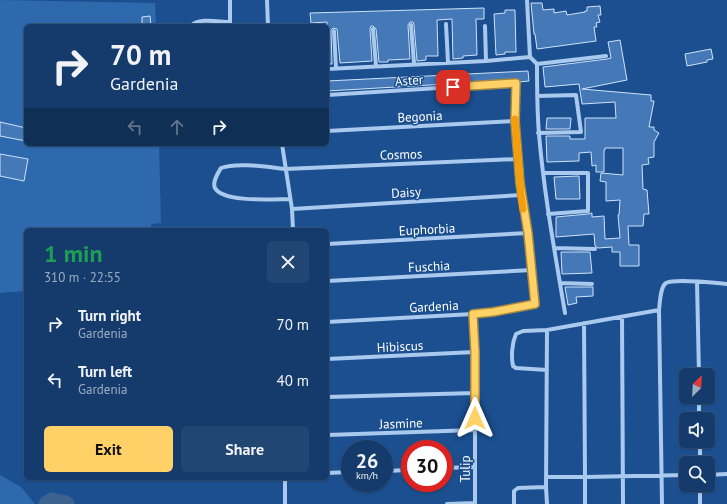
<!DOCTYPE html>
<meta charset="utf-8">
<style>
body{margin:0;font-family:"PT Sans",sans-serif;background:#214673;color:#f1f3f6;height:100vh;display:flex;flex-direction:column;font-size:15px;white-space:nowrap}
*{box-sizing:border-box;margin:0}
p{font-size:13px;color:#9dadc1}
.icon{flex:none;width:22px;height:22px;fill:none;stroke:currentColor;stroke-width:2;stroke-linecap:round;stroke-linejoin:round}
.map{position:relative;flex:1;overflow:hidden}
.details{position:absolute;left:24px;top:228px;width:305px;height:252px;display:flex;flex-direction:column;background:#143b6b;border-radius:6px;box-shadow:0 1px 3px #0004,0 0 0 1px #33557e}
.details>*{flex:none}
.top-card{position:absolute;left:24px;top:24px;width:305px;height:122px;border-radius:6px;box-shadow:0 1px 3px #0004,0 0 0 1px #33557e;background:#143b6b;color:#f1f3f6;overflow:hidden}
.needle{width:26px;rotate:24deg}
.controls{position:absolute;left:679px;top:368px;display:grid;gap:8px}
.controls a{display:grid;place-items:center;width:36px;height:36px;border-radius:6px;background:#143b6b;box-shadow:0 1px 3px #0004,0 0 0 1px #33557e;font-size:20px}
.speed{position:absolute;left:341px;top:440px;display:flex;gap:8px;font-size:20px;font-weight:700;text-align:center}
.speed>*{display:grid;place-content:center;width:52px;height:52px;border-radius:50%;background:#143b6b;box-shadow:0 1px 3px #0004,0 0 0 1px #33557e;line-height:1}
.speed small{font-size:10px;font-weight:400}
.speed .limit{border:6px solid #d22;background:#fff;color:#111}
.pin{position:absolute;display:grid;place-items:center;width:34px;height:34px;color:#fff;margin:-17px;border-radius:8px;box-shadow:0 2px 6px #0006}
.me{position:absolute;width:44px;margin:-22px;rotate:0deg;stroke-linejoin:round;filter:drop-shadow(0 0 3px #0008)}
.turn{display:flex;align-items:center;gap:14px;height:84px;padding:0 20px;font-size:18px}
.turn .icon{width:52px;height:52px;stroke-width:2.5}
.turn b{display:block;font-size:28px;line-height:34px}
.lanes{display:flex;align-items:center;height:38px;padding:0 20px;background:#0003;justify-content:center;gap:20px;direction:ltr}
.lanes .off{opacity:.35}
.round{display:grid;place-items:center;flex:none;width:42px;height:42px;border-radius:6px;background:#214673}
.headline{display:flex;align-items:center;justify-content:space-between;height:68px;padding:0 20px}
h1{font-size:24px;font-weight:600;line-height:30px;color:#1e9e55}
.action{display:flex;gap:8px;margin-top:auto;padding:8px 20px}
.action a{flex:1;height:46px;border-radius:6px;background:#ffd166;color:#111;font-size:16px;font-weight:600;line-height:46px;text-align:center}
.action a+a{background:#214673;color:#f1f3f6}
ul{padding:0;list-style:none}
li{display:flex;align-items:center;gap:12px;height:56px;padding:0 20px}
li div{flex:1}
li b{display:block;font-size:15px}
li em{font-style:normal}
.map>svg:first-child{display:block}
</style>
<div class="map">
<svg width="727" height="504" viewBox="0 0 727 504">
<rect width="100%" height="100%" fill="#1b4f8f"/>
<!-- green -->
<path fill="#2e69ad" d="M0,0L155,3L156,26H26V144H159L161,223L151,224V230H26V291L0,293Z
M0,475L21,487L35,504H0Z"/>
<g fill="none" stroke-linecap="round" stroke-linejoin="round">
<!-- river -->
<path stroke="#3c6290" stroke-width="17" d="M47,504L52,501L66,504"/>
</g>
<!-- building -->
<path fill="#4478b7" stroke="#cfe3fa" d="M531,3H542L543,10L554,9V13L566,11L567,15L585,12V11H587V7L600,6L601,15H598L600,22L596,23L597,27H594L596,41L537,49L535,34H534Z
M484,8V19H476L477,55L463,56V58L453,59L452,19L437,20L438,56H426V60L417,61L414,25L413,22H410L408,25L410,59L388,60V62H379L376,29L373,26H371L370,29L372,61L340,63L337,29L333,28L331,30L332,64H327V22L311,23L310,13Z
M505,10H515L516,52H505V54L496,55L494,14L505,13Z
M150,16L151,26H142V17Z
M620,40L627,80L582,89L651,95V101H654L649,127H654V130L659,133L654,142V157L648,158L649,164L642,165L643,189L647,190L649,214H644L643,226H628L629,245H639V266H620V252H612V247L598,248L595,246L594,234L556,237V217L588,214L592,213V217L604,216L605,239L620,238L618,215H619L620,200L606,201V182L600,181L601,173L623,175V148H605V150H604V172H596V165L592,166L591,152L579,153V161L547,162L546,136H570V139H585V118H616L615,102L582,104L579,84L545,87L543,67L607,59L611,58L608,42Z
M711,49L713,59L707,60V62L687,66L685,54Z
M528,71L529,81L519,82L516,80L327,91V81Z
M547,118H571L570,129H546Z
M0,122L26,128V141L0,136Z
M0,154L28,159L24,181L0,176Z
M579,176L580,199H556L554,177Z
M561,252H590L592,273L562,274Z
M565,287H593V296L576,297L577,303L568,305Z"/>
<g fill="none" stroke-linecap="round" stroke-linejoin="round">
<!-- minor -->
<path stroke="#a9c9ee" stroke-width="4" d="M230,0V26
M267,0L268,26
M527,0L530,57
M446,24L448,62
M411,25L414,63
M191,26C199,17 219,22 230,22
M485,26L486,61
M373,29L376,66
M334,31L336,68
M537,64C537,87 537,111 539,134C544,194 555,253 565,313
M327,69L486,61L530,57L537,64L606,56
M327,95L516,83L515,121L521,195L528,233L535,304L493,312L473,314L327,322
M537,96L576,95L581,132L538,133
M327,131L515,121
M282,144L292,209L293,230
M543,173H588V211L548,214
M290,199C275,199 223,203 215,188C212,182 218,173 221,168C237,162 268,167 285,169L518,159
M292,209L521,195
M327,244L528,233
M554,248L595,249
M327,281L532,270
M697,282L699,375
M560,283L592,284
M659,310L662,504
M473,314L475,352V504
M622,317L623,504
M327,359L475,352
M547,370L516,368L513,366C511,356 512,343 516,334L523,331L547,330
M327,397L475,393
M699,397V419
M327,435L475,430
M700,441V463
M444,468L475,467
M384,471L410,470
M327,473L350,472
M708,475L727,474
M546,477H585L584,323
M700,485V504
M546,487L547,330L659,310C660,303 660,287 666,283C675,278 715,283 727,284
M285,504V478
M447,504L475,503
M514,504V491L518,488L546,487L547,504
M585,504V477L686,475"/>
</g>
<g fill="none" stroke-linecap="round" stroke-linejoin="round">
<defs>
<path id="route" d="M453,87L516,83L515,121L520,183L528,233L535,304L493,312L473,314L475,352V418"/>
</defs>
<!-- route casing -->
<use href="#route" stroke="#a68842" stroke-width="10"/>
<!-- route -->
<use href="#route" stroke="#ffd166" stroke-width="7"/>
<!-- slow -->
<path stroke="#f59e0b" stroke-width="7" d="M515,119L521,195L523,209"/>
</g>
<g text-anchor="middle" stroke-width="3" stroke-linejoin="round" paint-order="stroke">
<!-- street labels -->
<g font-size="13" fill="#fff" stroke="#1b4f8f">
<text transform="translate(409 80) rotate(-4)" y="5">Aster</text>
<text transform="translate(420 116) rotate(-3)" y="5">Begonia</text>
<text transform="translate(401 154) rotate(-2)" y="5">Cosmos</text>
<text transform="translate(406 192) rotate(-4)" y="5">Daisy</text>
<text transform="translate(427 229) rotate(-3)" y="5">Euphorbia</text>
<text transform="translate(429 266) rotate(-3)" y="5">Fuschia</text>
<text transform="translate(434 306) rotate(-3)" y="5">Gardenia</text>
<text transform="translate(400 346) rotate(-3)" y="5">Hibiscus</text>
<text transform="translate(401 423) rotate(-2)" y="5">Jasmine</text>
<text transform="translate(465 469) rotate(-90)" y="5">Tulip</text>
</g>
</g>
</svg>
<div class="controls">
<a><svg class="needle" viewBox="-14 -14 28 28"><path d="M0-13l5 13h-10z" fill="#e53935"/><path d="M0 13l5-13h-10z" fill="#9dadc1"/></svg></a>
<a><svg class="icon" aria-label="sound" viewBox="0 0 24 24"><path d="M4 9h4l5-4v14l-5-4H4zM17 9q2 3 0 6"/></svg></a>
<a><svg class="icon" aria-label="search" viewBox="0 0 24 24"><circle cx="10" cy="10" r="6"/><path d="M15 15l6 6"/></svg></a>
</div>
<div class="speed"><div>26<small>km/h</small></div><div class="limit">30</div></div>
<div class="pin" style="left:453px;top:87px;background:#d93025"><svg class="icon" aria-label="arrive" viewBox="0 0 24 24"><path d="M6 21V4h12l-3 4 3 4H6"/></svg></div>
<svg class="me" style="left:475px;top:418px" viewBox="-20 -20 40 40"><path d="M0-17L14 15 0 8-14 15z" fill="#ffd166" stroke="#fff" stroke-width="4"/></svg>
<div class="top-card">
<div class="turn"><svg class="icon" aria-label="right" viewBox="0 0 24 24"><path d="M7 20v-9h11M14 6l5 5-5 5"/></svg><div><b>70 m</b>Gardenia</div></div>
<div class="lanes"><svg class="icon off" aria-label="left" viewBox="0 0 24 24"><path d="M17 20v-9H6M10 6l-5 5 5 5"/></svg><svg class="icon off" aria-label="ahead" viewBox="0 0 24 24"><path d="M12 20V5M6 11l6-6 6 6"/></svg><svg class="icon" aria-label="right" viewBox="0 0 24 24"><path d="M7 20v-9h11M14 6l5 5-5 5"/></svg></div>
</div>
<section class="details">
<div class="headline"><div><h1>1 min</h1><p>310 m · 22:55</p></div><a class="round"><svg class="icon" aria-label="close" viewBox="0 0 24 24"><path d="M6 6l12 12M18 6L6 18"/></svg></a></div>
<ul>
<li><svg class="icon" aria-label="right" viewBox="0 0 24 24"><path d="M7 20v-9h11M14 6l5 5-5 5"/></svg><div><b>Turn right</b><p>Gardenia</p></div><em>70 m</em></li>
<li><svg class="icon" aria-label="left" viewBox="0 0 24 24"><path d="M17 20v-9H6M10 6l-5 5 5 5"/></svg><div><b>Turn left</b><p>Gardenia</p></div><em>40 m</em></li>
</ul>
<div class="action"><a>Exit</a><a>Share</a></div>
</section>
</div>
